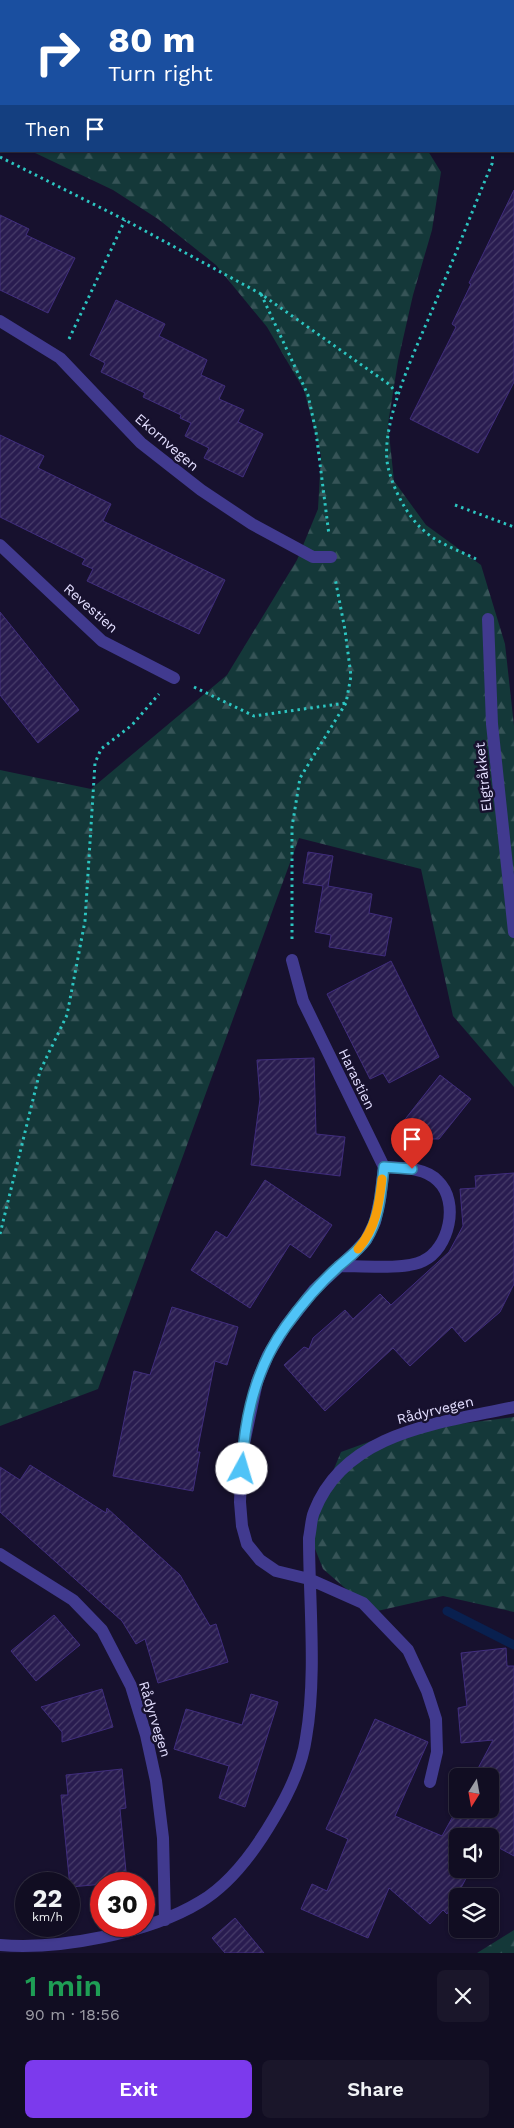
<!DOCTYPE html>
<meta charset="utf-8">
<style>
body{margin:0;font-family:"Work Sans",sans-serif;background:#1a162a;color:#f1f3f6;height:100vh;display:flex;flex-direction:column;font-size:19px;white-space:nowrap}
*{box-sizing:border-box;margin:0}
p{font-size:16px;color:#9c9ca5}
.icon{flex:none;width:28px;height:28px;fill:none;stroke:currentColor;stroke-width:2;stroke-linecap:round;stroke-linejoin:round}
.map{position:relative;height:1953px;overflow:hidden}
.drawer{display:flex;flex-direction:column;background:#110d22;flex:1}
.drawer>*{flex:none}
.banner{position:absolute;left:0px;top:0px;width:515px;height:152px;box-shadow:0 1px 4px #0004,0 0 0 1px #302d40;background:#1a4fa0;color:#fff;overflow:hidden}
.needle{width:32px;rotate:191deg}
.buttons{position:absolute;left:449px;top:1768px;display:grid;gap:10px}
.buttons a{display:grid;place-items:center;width:50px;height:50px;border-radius:8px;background:#110d22;box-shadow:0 1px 4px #0004,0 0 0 1px #302d40;font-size:25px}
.speed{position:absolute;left:15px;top:1872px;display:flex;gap:10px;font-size:25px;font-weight:700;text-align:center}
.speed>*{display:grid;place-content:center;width:65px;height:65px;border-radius:50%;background:#110d22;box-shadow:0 1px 4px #0004,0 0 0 1px #302d40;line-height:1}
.speed small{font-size:12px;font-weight:400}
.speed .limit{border:8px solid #d22;background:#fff;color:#111}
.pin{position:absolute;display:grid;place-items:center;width:42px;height:42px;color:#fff;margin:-51px -21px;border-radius:50% 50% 50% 0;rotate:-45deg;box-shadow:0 0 5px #0007}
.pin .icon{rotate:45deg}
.me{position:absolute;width:55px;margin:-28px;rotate:6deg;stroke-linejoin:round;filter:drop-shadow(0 0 4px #0008)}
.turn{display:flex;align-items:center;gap:18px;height:105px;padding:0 25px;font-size:22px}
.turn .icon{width:65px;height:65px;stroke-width:2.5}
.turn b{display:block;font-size:35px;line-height:42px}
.then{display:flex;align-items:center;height:48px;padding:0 25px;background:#0003;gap:10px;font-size:19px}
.round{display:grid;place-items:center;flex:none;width:52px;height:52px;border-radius:8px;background:#1a162a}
.summary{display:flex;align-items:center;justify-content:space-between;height:85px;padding:0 25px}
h1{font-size:30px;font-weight:600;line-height:38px;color:#1e9e55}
.button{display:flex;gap:10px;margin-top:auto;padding:10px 25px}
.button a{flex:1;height:58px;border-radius:8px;background:#7c3aed;color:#fff;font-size:20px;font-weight:600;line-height:58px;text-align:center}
.button a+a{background:#1a162a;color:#f1f3f6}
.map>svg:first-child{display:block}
</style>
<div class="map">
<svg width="514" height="1953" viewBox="0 0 514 1953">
<defs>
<pattern id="forest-firs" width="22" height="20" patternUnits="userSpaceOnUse" patternTransform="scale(1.25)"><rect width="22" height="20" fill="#143839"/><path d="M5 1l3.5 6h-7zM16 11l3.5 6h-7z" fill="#365457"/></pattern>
<pattern id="building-hatch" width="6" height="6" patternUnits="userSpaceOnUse" patternTransform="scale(1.25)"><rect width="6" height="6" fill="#291c50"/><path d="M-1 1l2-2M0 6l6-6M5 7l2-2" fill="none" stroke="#483d6a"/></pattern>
</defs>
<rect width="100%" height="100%" fill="#17112e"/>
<!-- forest -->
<path fill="url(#forest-firs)" d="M0,0H178L179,1H1V138Z
M31,151H428L441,172L432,230L413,295L398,361L388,424L394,481L426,525L481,565L505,644L514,726V1087L453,1016L421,869L299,838L98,1389L0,1426V770L91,789L227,675L297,560L318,509L321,455L304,390L267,327L216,265L158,219L113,190Z
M514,1417V1612L443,1596L373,1612L323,1569L308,1531L341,1452L396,1432Z
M514,1930V1953H477Z"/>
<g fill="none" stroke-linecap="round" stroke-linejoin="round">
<!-- stream -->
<path stroke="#09204f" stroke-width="9" d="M447,1611L514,1645"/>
</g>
<!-- building -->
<path fill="url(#building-hatch)" stroke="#402d7d" d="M514,190V382L478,453L410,419L456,327L452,324L471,284L469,283Z
M0,215L29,229L26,235L75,258L48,313L0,290Z
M116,300L165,324L159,336L207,360L201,375L225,386L219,399L244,410L238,422L263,434L243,477L204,458L209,448L185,436L191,423L180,418L181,415L143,397L145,393L101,372L105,363L90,355Z
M0,435L44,456L38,468L111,504L103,521L225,580L199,634L87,581L93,569L82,564L85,559L0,517Z
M0,612L79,710L38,743L0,695Z
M308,852L333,856L328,886L372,894L369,913L392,918L385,956L329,947L331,935L315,932L323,886L303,883Z
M391,961L439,1057L389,1083L383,1073L370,1079L327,994Z
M314,1058L316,1134L345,1137L340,1176L251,1165L260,1099L257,1060Z
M440,1075L471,1099L439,1139H430L426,1136L416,1149L395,1132Z
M514,1173V1284L500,1312L465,1342L452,1327L410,1366L393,1348L325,1411L284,1365L304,1347L309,1349L313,1338L345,1310L353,1319L380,1294L391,1305L449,1252L463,1226L460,1189L476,1188L475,1176Z
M265,1180L332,1225L310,1258L290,1244L250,1308L191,1270L216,1231L227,1238Z
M172,1307L238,1327L227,1365L215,1361L197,1452H200L193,1491L113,1476L134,1371L150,1375Z
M30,1465L106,1513L107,1508L180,1575L210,1626L216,1624L228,1662L158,1683L145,1639L136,1644L122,1621L0,1512V1467L20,1480Z
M54,1615L80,1645L36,1681L11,1651Z
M506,1648L507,1666H514V1856L490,1843V1836H458V1869H471L447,1914L443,1910L430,1924L389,1888L368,1938L301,1909L312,1884L327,1891L348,1839L326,1829L375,1719L428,1742L395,1816L442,1836L458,1807L490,1809V1776H474L493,1740L461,1743L458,1708L467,1706L461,1653Z
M102,1689L113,1727L62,1742V1732L41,1707Z
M251,1694L278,1702L245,1807L219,1798L229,1766L174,1749L186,1709L242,1725Z
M122,1769L126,1808L120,1809L127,1882L70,1887L61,1795H68L66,1775Z
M235,1918L264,1953H225L212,1938Z"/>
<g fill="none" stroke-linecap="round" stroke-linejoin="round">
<!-- path -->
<path stroke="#2cc5c1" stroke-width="3" stroke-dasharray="2.5 4" stroke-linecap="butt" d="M442,0L444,1
M514,18V17
M0,157L125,220L261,294L390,385L397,394
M261,294L308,395L316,432L329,535
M69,339L125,220
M455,505L514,527
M476,559C458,550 434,542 420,527C405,512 393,488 388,467C378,421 423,335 440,291C458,249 474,206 492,164L493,151
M194,687L254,716L346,703
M292,939V827L300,778L346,703L351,676L345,630L335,578
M0,1234L40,1071L67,1015L85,921L95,763L101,749L132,725L159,694"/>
<!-- minor -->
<path stroke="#413a8f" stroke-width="12" d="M0,321L60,358L141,443L201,490L252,524L313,557H331
M0,545L102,641L174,678
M488,619L492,724L514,932
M292,960L303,1001L384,1167L380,1199L375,1222L366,1240L354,1253L314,1290L285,1327L268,1355L257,1382L242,1453L240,1502L242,1526L247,1544L260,1560L276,1571L309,1579L363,1603L408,1650L427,1691L436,1719L437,1752L430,1782
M339,1266C360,1266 406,1270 423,1261C449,1249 460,1202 438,1181C425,1167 401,1168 384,1167
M0,1554L73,1600L102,1630L131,1686L146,1735L156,1781L163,1838L165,1920
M0,1945C59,1950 149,1933 200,1902C232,1883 256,1849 274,1818C289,1793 302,1767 306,1738C317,1675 309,1602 309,1538C311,1529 311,1519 314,1512C345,1431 441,1423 514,1407"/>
</g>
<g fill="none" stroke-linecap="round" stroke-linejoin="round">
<defs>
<path id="route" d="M242,1469C244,1419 256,1367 286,1326C301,1305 319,1284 339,1266C348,1258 358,1251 366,1240C380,1219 381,1191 384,1167L412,1169"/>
</defs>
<!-- route casing -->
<use href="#route" stroke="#337fa1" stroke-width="12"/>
<!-- route -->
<use href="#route" stroke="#4fc3f7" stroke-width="9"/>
<!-- slow -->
<path stroke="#f59e0b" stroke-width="9" d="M358,1249C376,1228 379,1205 382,1179"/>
</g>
<g text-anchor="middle" stroke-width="5" stroke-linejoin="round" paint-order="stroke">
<!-- street labels -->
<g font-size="14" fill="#e3deff" stroke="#17112e">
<text transform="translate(167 442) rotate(41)" y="5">Ekornvegen</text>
<text transform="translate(91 608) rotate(41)" y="5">Revestien</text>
<text transform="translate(483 777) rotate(-96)" y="5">Elgtråkket</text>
<text transform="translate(357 1079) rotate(64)" y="5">Harastien</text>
<text transform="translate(435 1410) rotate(-14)" y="5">Rådyrvegen</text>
<text transform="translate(155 1719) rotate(73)" y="5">Rådyrvegen</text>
</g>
</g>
</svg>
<div class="buttons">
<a><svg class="needle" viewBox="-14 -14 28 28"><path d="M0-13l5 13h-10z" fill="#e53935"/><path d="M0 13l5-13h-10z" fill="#9c9ca5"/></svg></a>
<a><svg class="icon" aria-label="sound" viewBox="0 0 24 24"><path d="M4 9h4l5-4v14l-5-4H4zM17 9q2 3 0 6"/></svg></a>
<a><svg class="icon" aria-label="layers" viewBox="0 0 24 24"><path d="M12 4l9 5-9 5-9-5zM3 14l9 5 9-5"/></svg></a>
</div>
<div class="speed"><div>22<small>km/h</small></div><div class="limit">30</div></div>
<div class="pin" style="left:412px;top:1169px;background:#d93025"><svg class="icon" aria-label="arrive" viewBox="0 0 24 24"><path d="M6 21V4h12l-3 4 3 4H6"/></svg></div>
<svg class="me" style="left:242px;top:1469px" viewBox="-20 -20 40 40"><circle r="19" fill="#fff"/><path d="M0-13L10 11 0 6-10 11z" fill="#4fc3f7"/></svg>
<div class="banner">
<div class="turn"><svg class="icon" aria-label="right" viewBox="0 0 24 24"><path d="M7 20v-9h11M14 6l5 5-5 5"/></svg><div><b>80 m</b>Turn right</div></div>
<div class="then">Then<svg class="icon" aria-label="arrive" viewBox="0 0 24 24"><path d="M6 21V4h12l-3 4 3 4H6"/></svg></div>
</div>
</div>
<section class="drawer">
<div class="summary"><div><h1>1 min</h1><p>90 m · 18:56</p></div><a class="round"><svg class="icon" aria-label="close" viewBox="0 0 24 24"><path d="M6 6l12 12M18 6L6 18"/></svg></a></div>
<div class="button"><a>Exit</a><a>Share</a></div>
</section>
